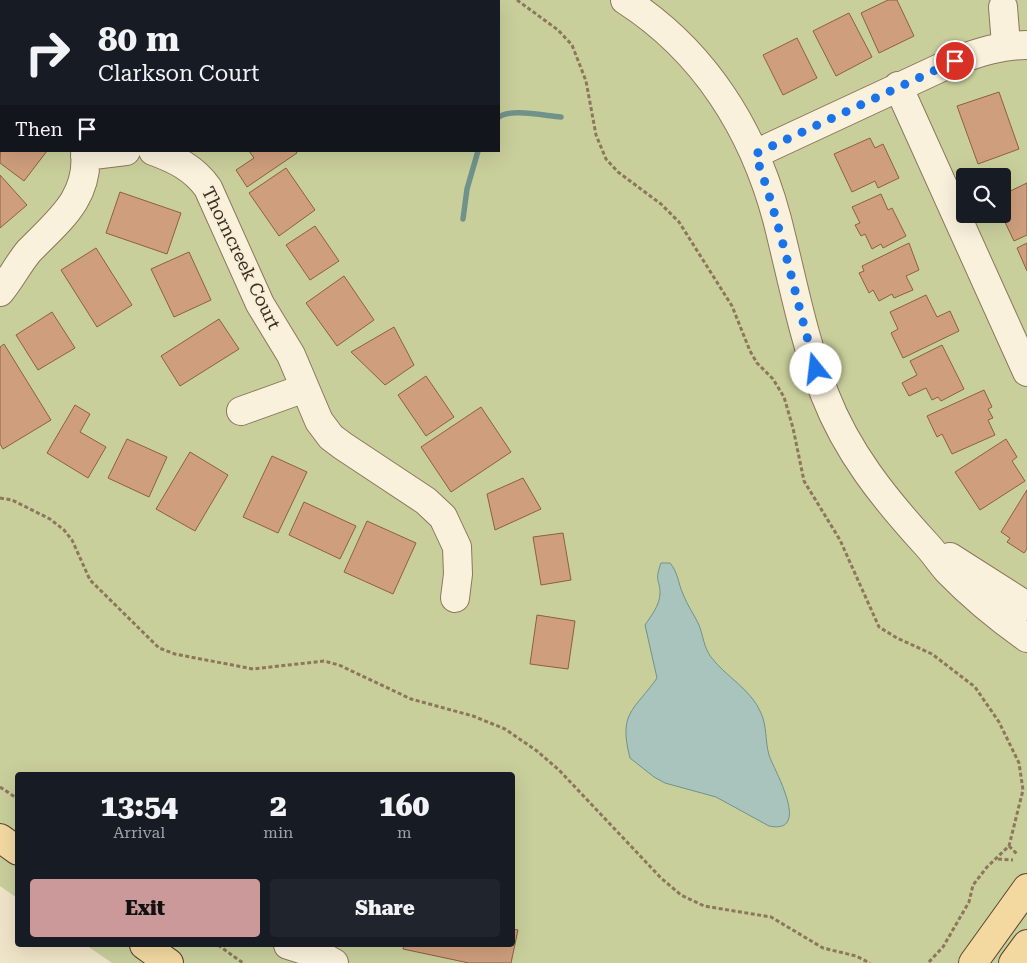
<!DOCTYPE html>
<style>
body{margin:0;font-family:"Roboto Serif",serif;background:#20242c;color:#f1f3f6;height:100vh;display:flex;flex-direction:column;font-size:19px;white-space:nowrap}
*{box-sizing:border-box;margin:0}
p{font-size:16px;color:#9ea1a6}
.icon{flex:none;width:28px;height:28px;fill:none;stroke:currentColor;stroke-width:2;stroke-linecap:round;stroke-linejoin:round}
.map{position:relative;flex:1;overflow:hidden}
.panel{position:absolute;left:15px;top:772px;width:500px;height:175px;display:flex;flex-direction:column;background:#171b24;border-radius:5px;box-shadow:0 5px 20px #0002}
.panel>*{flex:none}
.banner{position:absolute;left:0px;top:0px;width:500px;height:152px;box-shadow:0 5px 20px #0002;background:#171b24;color:#f1f3f6;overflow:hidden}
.fabs{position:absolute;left:956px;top:168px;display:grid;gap:10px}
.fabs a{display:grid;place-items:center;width:55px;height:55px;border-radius:5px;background:#171b24;box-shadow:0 5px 20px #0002;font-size:25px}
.pin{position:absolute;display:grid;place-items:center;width:42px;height:42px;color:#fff;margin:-21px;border:2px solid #fff;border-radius:50%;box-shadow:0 1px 5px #0007}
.me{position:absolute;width:55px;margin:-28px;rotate:344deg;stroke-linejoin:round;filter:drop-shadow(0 0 4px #0008)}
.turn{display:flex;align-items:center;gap:18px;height:105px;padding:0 15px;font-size:22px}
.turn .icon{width:65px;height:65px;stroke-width:2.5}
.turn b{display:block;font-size:35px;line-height:42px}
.then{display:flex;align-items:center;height:48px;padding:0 15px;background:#0003;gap:10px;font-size:19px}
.eta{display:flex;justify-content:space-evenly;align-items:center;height:85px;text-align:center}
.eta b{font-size:30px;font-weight:800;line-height:35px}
.button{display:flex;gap:10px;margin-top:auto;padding:10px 15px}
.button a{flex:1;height:58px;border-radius:5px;background:#cc999b;color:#111;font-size:20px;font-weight:800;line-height:58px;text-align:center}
.button a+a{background:#20242c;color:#f1f3f6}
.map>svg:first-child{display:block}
</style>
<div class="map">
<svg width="1027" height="963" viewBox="0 0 1027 963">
<rect width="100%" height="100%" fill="#f0e4c8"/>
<!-- green -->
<path fill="#c9cf9b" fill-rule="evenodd" d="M0,0H1027V963H112L86,945H512V775H18L17,898L0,886ZM1,1H499V151H1ZM965,176H1002V214H965Z"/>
<!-- water -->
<path fill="#a9c4bc" stroke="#6f938a" d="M661,563H670C678,572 678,583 683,594C687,605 694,614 699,625C703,635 704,648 711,657C726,677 751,689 761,713C767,726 765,741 769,755C773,768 813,835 769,826L716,797L665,783L654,777L630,758C618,712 634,711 657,678L645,625C651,616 660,605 660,593C660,579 654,582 661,563Z"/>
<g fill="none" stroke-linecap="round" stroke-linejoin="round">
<!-- stream -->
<path stroke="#6f938a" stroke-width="5.5" d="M412,0L413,1
M499,117C509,108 546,116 561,117
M463,219L467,189L478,151"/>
</g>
<!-- building -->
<path fill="#cf9f7d" stroke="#8d5f41" d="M32,0H72L73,1H32Z
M888,0H897L914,36L879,53L861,13Z
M849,13L872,57L836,76L813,31Z
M797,38L817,78L783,95L763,55Z
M999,92L1019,149L978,164L957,106Z
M1,130V151H47L24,181L0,163Z
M870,138L875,148L883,144L899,178L878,188L875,181L852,192L834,154Z
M249,151H296L297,153L247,187L236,170L254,158Z
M286,168L315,210L279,236L249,193Z
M0,175L27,205L0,228Z
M1027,183V235L1014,241L1002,216L999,217L998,214H1002V195Z
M120,192L181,213L167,254L106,233Z
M881,194L888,210L892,208L906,236L883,248L881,244L872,249L865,234L861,236L855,225L860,223L852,207Z
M315,226L339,261L310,280L286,245Z
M909,243L919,270L906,276L913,290L894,298L892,294L879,301L873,290L869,293L859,273L864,271L862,266Z
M1027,243V271L1017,248Z
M96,248L132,305L97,327L61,270Z
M189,252L211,300L174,317L151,269Z
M344,276L374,320L337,346L306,303Z
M926,295L937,317L950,311L959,331L903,358L891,333L898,329L890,312Z
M52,312L75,348L38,370L16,335Z
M219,319L239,349L180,386L161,356Z
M394,327L414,365L385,385L351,352Z
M4,344L51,420L3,449L0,444V347Z
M942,345L964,389L941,401L938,397L932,400L926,388L909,396L902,383L917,375L910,361Z
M426,376L454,417L426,436L398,395Z
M984,390L992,407L988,409L993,418L988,420L995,435L952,454L942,434L937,437L927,416Z
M75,405L90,414L80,432L106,447L88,478L47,453Z
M481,407L511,452L451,492L421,447Z
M127,439L167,457L149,497L108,478Z
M1006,439L1017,457L1012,461L1025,481L980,510L955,472Z
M190,452L228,475L195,531L156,509Z
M272,456L307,472L278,533L243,517Z
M523,478L541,509L495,530L487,494Z
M1027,490V549L1024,553L1007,542L1010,538L1001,532Z
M304,502L356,526L340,559L289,535Z
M367,521L416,543L393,594L344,572Z
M563,533L571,580L541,585L533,537Z
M537,615L575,621L568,669L530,664Z
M512,929L518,930L511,963H469L403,949L404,945H512Z"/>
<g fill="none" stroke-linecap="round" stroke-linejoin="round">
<defs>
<path id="minor" d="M625,0C704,51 753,129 777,219C792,278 803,338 825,395C847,452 884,498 925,543C933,551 939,561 947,570C971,595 999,618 1027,638
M1003,7L1006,45
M0,43L1,44
M898,86L1027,372
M153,151C175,159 194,168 208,188L260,304L291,355L319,421L331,437L343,446L426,501L443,517L457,547L458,574L455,598
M755,154L955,61C980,52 1001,45 1027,45
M85,156L126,151
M0,292C11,279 18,264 29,251C58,221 90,198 85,151
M241,411L305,388
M950,557L1027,606
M288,945L320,955L334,963"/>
<path id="major" d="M0,838L18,851
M144,945L169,963
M973,963L1027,888
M1013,963L1027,944"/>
</defs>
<!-- minor casing -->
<use href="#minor" stroke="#8d765c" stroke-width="30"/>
<!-- major casing -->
<use href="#major" stroke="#5b4430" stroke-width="30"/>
<!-- path -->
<path stroke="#8d765c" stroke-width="3" stroke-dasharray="4 2.5" stroke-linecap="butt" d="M517,0L558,30L572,45L586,81L596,135L606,159L618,172L661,204L679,222L732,306L750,351L757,363L773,379L784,397L793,428L804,481L840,540L879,627L897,638L932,654L975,687L999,722L1019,763L1023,790L1009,846L987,867L973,885L969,902L943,947L928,963
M0,498L12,500L50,519L64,530L72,540L90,580L159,648L175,654L253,669L324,661L339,665L411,699L473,716L505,729L537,751L559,770L661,878L681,895L704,906L771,917L823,948L856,956L870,963
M0,787L18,799
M1009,846L1017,854
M998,859L1013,860
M218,945L243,963"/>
<!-- minor -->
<use href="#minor" stroke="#faf1dc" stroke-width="28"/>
<!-- major -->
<use href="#major" stroke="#f3d9a0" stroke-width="28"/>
</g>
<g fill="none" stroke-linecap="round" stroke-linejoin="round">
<!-- route -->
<path stroke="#1a73e8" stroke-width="9" stroke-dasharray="0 16.2" d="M816,369C795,297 781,224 755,154L955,61"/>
</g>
<g text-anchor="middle" stroke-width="4" stroke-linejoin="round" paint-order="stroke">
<!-- street labels -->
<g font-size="18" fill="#3d2e20" stroke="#f7eed8">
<text transform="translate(241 258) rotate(64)" y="6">Thorncreek Court</text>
</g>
</g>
</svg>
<div class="fabs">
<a><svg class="icon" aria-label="search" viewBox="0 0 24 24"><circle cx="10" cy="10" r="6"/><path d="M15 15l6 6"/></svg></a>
</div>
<div class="pin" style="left:955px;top:61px;background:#d93025"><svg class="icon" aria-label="arrive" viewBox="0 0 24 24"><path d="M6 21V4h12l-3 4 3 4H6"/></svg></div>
<svg class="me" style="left:816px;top:369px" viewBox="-20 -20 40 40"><circle r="19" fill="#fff"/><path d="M0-13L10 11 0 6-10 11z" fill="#1a73e8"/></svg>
<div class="banner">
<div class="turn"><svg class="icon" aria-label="right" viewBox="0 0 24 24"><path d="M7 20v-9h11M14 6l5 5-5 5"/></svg><div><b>80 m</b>Clarkson Court</div></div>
<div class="then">Then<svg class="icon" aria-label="arrive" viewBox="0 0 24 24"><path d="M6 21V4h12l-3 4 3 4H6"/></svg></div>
</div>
<section class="panel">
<div class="eta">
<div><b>13:54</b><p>Arrival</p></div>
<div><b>2</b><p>min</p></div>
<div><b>160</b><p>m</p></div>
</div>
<div class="button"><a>Exit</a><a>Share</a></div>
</section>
</div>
